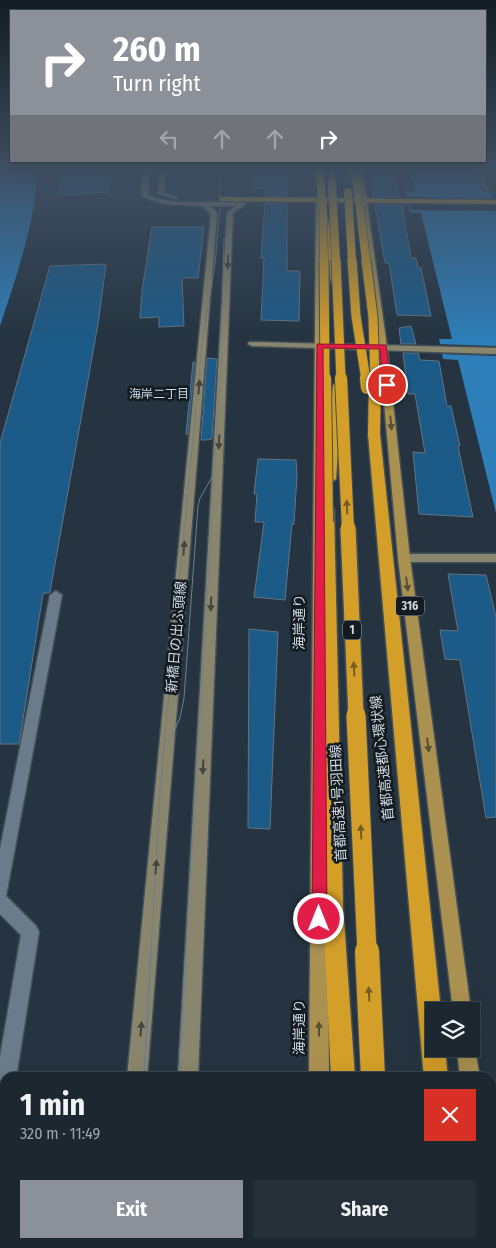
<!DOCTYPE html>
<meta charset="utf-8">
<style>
body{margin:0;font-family:"Fira Sans Condensed","Noto Sans JP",sans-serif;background:#252f38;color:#f1f3f6;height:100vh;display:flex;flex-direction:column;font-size:19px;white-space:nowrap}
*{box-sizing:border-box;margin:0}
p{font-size:16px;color:#a0a5ab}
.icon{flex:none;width:28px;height:28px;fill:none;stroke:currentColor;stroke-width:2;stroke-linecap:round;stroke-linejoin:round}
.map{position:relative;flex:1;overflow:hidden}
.side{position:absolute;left:0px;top:1072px;width:496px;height:176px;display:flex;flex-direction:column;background:#1c2730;border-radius:15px 15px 0 0;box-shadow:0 5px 20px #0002,0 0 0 1px #3a444c}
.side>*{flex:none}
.hud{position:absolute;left:10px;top:10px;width:476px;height:152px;border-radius:0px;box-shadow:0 5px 20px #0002,0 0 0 1px #3a444c;background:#8c9099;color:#fff;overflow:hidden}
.tools{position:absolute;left:425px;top:1002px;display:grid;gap:10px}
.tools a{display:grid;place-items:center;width:55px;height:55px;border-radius:0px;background:#1c2730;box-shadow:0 5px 20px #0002,0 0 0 1px #3a444c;font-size:25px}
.pin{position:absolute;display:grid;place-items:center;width:42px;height:42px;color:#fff;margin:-21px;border:2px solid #fff;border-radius:50%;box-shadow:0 1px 5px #0007}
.me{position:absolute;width:55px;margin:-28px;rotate:0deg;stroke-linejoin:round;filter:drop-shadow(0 0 4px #0008)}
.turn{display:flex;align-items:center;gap:18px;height:105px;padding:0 20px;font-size:22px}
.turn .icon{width:65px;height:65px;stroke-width:2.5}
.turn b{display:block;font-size:35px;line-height:42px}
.lanes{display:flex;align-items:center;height:48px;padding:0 20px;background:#0003;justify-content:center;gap:25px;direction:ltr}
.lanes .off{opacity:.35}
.round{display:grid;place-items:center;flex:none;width:52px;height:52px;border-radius:0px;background:#252f38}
.head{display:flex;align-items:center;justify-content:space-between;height:85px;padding:0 20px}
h1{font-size:30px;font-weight:700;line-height:38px}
.cta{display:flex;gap:10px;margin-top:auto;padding:10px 20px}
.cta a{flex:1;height:58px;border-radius:0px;background:#8c9099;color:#fff;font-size:20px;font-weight:700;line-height:58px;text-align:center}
.cta a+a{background:#252f38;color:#f1f3f6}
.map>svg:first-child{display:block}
</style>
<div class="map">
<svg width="496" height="1248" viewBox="0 0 496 1248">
<rect width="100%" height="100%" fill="#253440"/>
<!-- water -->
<path fill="#2d7eb9" d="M0,166H38C36,221 17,274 0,326Z
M408,166H472L483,192H491L496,203V513L458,360L443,359L439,339H452L421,213L410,212L405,191H415Z"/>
<!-- pier -->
<path fill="#253440" d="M408,197L496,199V211L411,210Z
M437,344L496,346V356L440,354Z"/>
<!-- building -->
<path fill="#1c5a87" stroke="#637482" d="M61,166H108L109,192L59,195Z
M252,166H287V196H265V188H253Z
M370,166H390L393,180H395L400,197H374Z
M265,203L287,204V271H300L299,321L261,320L264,258H261Z
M375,205H402L411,258H416L418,268H421L431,316L397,315L389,263H385Z
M152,227H204L198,278H182L184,326L159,327V317L140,318L142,290Z
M106,264L98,324L50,592L43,594L19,744H0V443L50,266Z
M411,326L416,344H401L399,328Z
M403,353H418L420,360L439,361L447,406H451L460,446H458L473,517L419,514L413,452L425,453L415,394H408Z
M207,358L217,359L212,439L206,440H201Z
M193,362H195L188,435L186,434Z
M258,459L296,460L297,476L294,524H292L285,600L254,597L264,522H255L257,494H254Z
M448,574L486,575L496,617V817L486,818L460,660L445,659L440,630L458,631Z
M249,629L278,632L270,829L248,828Z"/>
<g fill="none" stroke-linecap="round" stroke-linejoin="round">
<defs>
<path id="street" d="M473,166H479L489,191L484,190Z
M56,591L62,595L6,896L36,926L39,932L16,1078H5V1125L0,1127V1057L21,935L0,914V849L50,595Z"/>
<path id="secondary" d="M143,166H149L148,195L155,198L177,202H243L246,204L233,213L198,1078H178L227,212L236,206H210L216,211L217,214L147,1078H127L211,214L202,206L164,204L143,197L141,192Z
M160,166H166L164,193L177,197V199L158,194Z
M249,342L496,348V354L252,346L248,344Z
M404,554H496V562H404L398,558Z
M111,1244H133L132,1248H110Z
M170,1244H192L191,1248H169Z"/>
<path id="primary" d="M356,166H362L387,347L410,558L471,1011H453L398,558L379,347Z
M319,196L322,198L329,1078H309L316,198Z
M471,1042L475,1049L480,1078H460L457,1049H471Z
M491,1233L496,1235V1248H481L480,1244H491Z
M308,1244H330V1248H308Z"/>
<path id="highway" d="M328,166H334V184L329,183Z
M220,197L496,200V204L223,201H220Z
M321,216L328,218L339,282L335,285L331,282Z
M338,382L343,385L336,479L330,483L324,479L333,385Z
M374,431L380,434L441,1011H434V1049H445L448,1078H424L368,434Z
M328,505L334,509L343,906L355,1078H331L323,906L322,509Z
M357,1244H383L384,1248H358Z
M430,1244H456V1248H430Z
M459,1244H485L486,1248H460Z"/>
</defs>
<!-- street casing -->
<use href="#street" stroke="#43505a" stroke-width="3"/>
<!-- secondary casing -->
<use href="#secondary" stroke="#43505a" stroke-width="3"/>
<!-- primary casing -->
<use href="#primary" stroke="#43505a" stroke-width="3"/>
<!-- highway casing -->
<use href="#highway" stroke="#43505a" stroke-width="3"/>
<!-- street -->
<use href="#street" fill="#6b7b8a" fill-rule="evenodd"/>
<!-- secondary -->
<use href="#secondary" fill="#8a866d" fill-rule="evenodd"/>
<!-- primary -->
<use href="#primary" fill="#aa9150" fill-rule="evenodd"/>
<!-- highway -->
<use href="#highway" fill="#d49f29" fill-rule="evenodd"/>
<!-- tram-far1 -->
<path stroke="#727e88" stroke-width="1" d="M168,745L180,718L184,698L198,506L200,498L212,477
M151,952L160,790L202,343L215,264L220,209L219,166
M186,952L221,358L224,238"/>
<!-- tram -->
<path stroke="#727e88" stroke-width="2" d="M144,1078L151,951
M179,1078L186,951
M135,1244V1248
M170,1244V1248"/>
<defs>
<path id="highway-bridge-far5" d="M319,166L323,210L324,261
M350,166L357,182L366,261
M332,183L336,261
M348,192L352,261"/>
<path id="highway-bridge-far4" d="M324,260L325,380
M336,260L341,380
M352,260L356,316L366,380
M366,260L373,317L375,380"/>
<path id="highway-bridge-far3" d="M325,378L327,522
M341,378L348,529
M366,378L367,388
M374,434L375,378"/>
<path id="highway-bridge-far2" d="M348,528L356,716"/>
<path id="highway-bridge-far1" d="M356,715L367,952"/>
<path id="highway-bridge" d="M367,951L373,1078"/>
</defs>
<!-- highway-bridge-far5 casing -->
<use href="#highway-bridge-far5" stroke="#43505a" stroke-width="9" stroke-linecap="butt"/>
<!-- highway-bridge-far4 casing -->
<use href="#highway-bridge-far4" stroke="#43505a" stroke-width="11" stroke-linecap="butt"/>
<!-- highway-bridge-far3 casing -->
<use href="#highway-bridge-far3" stroke="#43505a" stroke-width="14" stroke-linecap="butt"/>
<!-- highway-bridge-far2 casing -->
<use href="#highway-bridge-far2" stroke="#43505a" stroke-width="18" stroke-linecap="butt"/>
<!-- highway-bridge-far1 casing -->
<use href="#highway-bridge-far1" stroke="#43505a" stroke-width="21" stroke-linecap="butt"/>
<!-- highway-bridge casing -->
<use href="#highway-bridge" stroke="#43505a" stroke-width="26" stroke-linecap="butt"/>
<!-- highway-bridge-far5 -->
<use href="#highway-bridge-far5" stroke="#d49f29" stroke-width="8"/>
<!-- highway-bridge-far4 -->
<use href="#highway-bridge-far4" stroke="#d49f29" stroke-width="9"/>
<!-- highway-bridge-far3 -->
<use href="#highway-bridge-far3" stroke="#d49f29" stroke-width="12"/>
<!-- highway-bridge-far2 -->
<use href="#highway-bridge-far2" stroke="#d49f29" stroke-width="15"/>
<!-- highway-bridge-far1 -->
<use href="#highway-bridge-far1" stroke="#d49f29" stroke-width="19"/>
<!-- highway-bridge -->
<use href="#highway-bridge" stroke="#d49f29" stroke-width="24"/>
</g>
<!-- one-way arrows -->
<defs><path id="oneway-solid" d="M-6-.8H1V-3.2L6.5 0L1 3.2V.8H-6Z" transform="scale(1.25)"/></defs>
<g fill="#43463f">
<use href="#oneway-solid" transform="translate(228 262) rotate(93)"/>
<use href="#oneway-solid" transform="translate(199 387) rotate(-85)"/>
<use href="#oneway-solid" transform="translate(219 442) rotate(93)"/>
<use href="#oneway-solid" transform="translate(184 548) rotate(-85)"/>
<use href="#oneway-solid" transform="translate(211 604) rotate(93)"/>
<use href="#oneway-solid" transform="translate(203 767) rotate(93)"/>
<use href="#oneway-solid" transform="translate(156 867) rotate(-85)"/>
<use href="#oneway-solid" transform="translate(141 1029) rotate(-85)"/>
</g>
<g fill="#585036">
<use href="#oneway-solid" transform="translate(391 423) rotate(84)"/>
<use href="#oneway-solid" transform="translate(407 584) rotate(83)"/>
<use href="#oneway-solid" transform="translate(428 745) rotate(83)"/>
<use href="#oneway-solid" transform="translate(319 1029) rotate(-90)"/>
</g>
<g fill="#745d24">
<use href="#oneway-solid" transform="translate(347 507) rotate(-93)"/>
<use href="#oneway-solid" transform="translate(354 669) rotate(-93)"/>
<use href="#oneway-solid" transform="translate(361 832) rotate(-93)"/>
<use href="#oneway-solid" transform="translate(369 994) rotate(-93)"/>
</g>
<!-- sky -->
<linearGradient id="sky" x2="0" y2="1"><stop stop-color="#141d23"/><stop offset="0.49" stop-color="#405064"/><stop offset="1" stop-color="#405064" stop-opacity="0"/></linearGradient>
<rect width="496" height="341" fill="url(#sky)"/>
<!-- route -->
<path fill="#e11d48" stroke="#92132f" d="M317,344L386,345L391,385L387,387L383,385L380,349L323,348L327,919L325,925L319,927L314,925L312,919Z"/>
<g text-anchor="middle" stroke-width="5" stroke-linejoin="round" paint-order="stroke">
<!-- far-neighbourhood labels -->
<g font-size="12" fill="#c8daea" stroke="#141b20">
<text x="159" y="398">海岸二丁目</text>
</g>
<!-- shield labels -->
<g fill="#141b20" stroke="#979fa6" stroke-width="1">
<rect x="396" y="596.5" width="28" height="19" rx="4"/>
<rect x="343" y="620.5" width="18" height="19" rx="4"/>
</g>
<g font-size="12" font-weight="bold" fill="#cfd8e0">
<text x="410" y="610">316</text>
<text x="352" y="634">1</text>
</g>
<!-- street labels -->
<g font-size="14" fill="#cfd8e0" stroke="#141b20">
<text transform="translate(299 622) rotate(-90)" y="5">海岸通り</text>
<text transform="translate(176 637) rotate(-85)" y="5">新橋日の出ふ頭線</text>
<text transform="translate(382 758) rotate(-96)" y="5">首都高速都心環状線</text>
<text transform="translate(338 803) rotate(-93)" y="5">首都高速1号羽田線</text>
<text transform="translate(299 1027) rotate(-90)" y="5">海岸通り</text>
</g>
</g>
</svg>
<div class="tools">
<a><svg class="icon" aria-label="layers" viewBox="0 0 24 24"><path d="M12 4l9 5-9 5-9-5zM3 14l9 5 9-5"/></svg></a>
</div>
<div class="pin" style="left:387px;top:385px;background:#d93025"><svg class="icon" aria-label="arrive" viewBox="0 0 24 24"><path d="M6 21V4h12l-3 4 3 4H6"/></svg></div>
<svg class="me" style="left:319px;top:919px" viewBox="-20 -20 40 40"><circle r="17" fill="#e11d48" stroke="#fff" stroke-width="3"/><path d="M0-11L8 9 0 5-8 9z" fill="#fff"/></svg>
<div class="hud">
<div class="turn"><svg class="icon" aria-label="right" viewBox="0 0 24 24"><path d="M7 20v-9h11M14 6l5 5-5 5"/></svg><div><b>260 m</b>Turn right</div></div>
<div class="lanes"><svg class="icon off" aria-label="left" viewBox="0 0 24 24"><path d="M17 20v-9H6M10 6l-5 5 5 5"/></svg><svg class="icon off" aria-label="ahead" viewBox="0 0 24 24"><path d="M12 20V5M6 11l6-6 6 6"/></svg><svg class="icon off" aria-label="ahead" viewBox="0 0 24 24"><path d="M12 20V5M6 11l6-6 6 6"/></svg><svg class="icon" aria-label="right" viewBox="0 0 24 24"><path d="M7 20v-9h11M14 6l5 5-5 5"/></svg></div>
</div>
<section class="side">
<div class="head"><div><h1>1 min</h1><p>320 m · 11:49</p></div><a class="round" style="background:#d93025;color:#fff"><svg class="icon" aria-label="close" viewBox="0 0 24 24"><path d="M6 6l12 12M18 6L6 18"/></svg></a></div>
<div class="cta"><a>Exit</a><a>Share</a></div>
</section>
</div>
